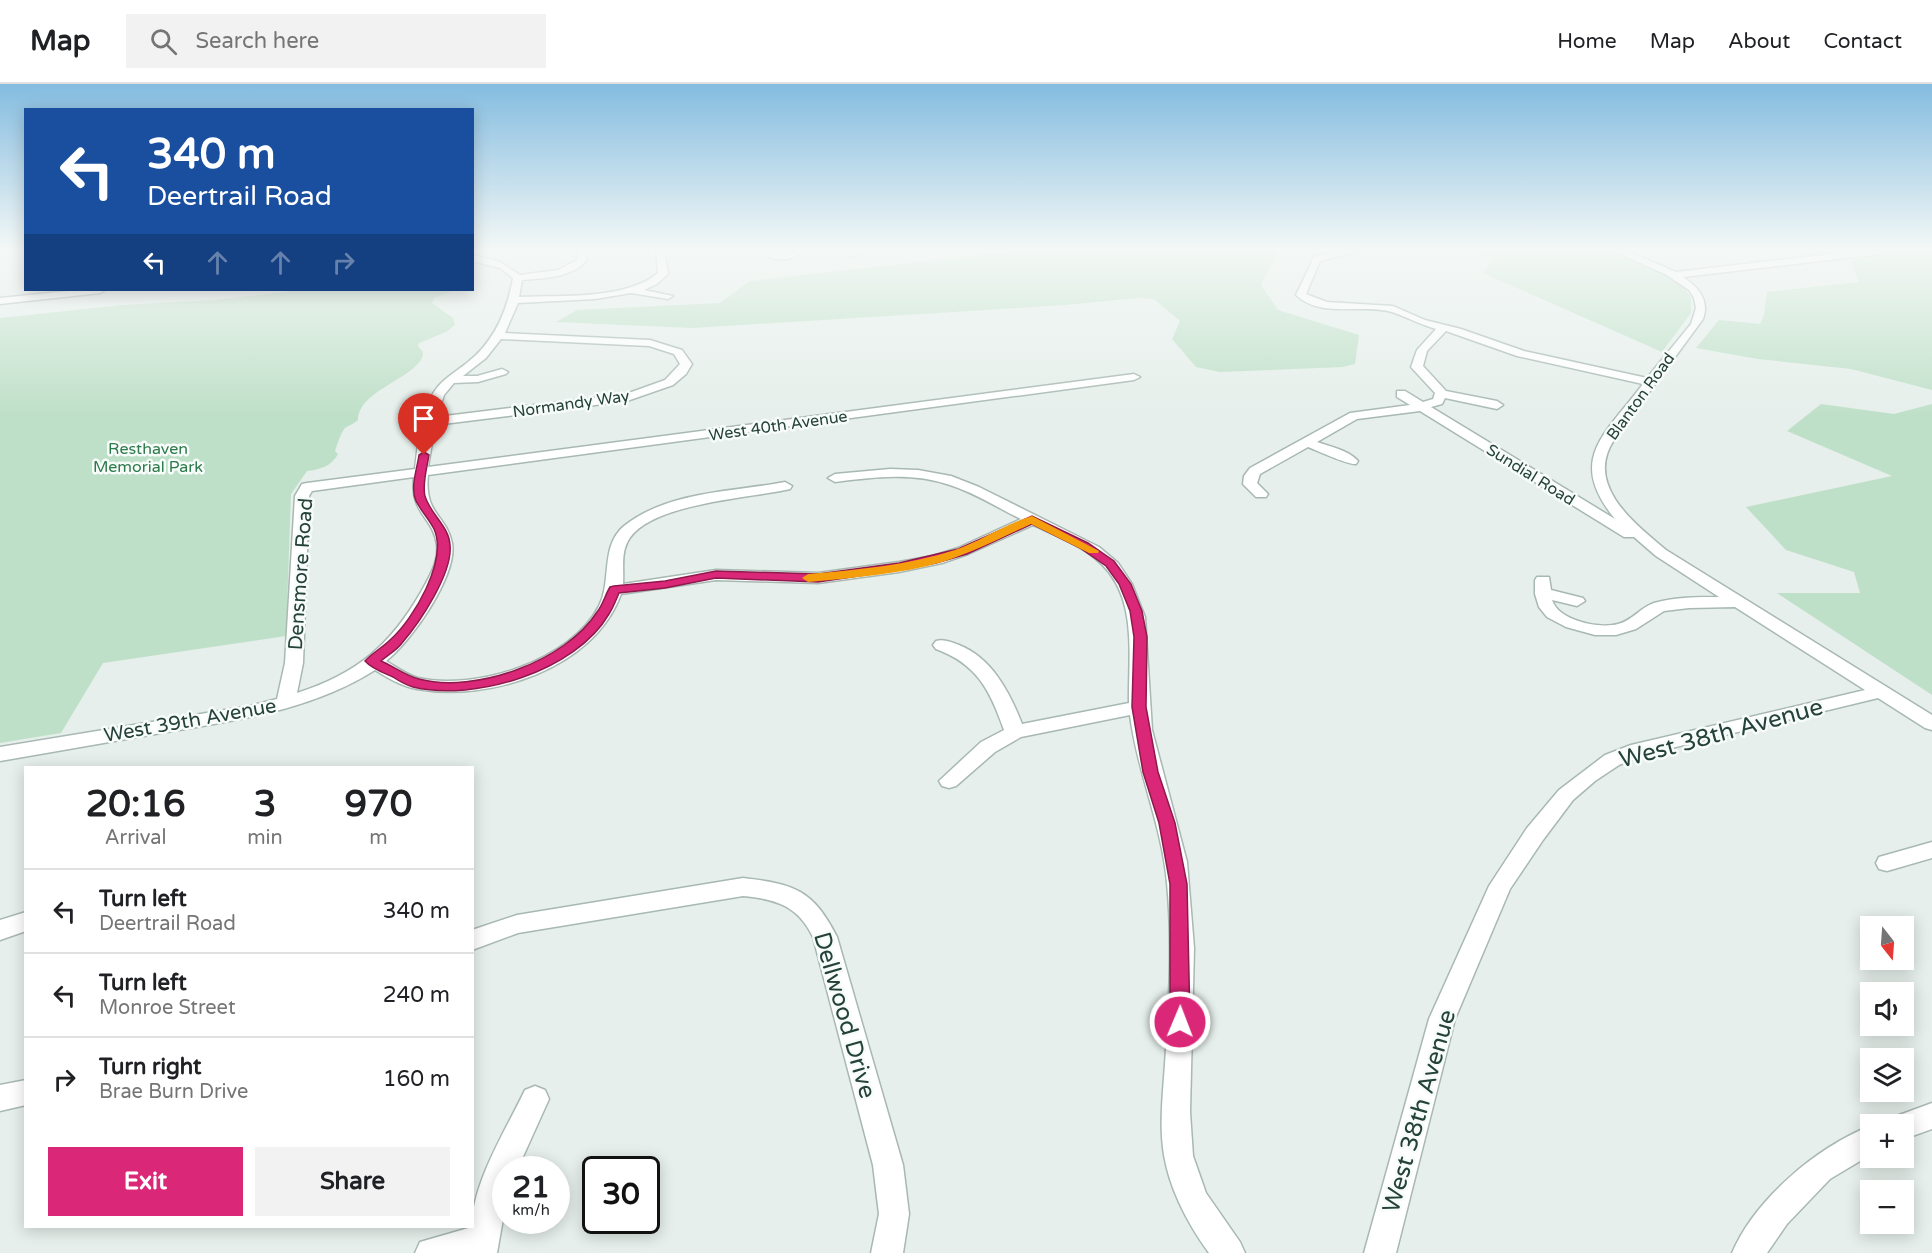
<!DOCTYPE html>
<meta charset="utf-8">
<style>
body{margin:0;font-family:"Varela Round",sans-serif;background:#f2f2f2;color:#202124;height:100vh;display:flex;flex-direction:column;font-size:22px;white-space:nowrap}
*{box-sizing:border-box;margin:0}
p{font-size:20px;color:#757577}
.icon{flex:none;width:33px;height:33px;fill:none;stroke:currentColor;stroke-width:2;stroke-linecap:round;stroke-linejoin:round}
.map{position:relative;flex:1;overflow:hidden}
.panel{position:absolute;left:24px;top:682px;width:450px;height:462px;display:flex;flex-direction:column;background:#fff;border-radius:0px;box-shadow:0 3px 15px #0003}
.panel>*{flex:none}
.top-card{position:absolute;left:24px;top:24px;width:450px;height:183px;border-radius:0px;box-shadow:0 3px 15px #0003;background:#1a4fa0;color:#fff;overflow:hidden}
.needle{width:39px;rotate:163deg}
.tools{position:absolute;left:1860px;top:832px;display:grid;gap:12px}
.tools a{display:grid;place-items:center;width:54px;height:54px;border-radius:0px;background:#fff;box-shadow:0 3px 15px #0003;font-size:30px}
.speed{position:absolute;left:492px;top:1072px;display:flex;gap:12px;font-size:30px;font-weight:700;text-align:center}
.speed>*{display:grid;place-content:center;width:78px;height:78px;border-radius:50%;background:#fff;box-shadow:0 3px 15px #0003;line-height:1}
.speed small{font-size:15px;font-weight:400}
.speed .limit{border:3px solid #111;border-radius:9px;background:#fff;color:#111}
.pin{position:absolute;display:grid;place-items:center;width:51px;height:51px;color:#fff;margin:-62px -26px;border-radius:50% 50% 50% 0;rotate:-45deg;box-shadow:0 0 6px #0007}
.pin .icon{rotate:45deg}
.me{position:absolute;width:66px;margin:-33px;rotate:1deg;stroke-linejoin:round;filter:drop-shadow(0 0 4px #0008)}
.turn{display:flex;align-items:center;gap:21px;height:126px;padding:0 24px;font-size:27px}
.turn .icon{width:78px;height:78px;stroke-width:2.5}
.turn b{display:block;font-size:42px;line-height:51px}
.lanes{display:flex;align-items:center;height:57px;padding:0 24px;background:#0003;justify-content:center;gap:30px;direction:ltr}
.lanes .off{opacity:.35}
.eta{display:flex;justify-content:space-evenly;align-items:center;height:102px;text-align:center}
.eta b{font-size:36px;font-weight:800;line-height:42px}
.cta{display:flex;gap:12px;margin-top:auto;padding:12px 24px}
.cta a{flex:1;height:69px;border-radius:0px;background:#db2777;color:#fff;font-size:24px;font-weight:800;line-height:69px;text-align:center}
.cta a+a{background:#f2f2f2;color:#202124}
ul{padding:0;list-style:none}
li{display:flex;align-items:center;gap:18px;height:84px;padding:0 24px;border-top:2px solid #e0e0e0}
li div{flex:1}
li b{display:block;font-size:22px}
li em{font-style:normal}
header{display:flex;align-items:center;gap:36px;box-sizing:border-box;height:84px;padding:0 30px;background:#fff;border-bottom:2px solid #e0e0e0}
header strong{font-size:28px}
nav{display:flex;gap:33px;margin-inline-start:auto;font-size:21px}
.search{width:420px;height:54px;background:#f2f2f2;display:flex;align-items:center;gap:15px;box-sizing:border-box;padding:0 21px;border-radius:0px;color:#757577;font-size:22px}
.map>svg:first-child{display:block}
</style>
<header>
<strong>Map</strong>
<div class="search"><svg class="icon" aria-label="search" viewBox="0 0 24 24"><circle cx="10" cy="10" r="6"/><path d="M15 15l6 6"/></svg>Search here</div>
<nav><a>Home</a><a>Map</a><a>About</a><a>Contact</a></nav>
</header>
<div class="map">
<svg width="1932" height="1169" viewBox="0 0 1932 1169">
<rect width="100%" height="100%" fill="#e6efeb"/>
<!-- green -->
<path fill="#bfe0c8" d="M1017,167H1274L1275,173L1261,201L1278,226L1359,251L1355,280L1343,283L1220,288L1196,283L1172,255L1180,237L1154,215L1137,214L1065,221L693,244L556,238L577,226L720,219L750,197Z
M1476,167H1613L1667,191L1683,203L1691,213V229L1662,268L1483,189L1494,175Z
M1865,167H1932V306L1851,285L1758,275L1696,264L1719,236L1760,240L1764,231L1767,208L1859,198L1851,178Z
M302,206H455L434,214L432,219L453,234L455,241L446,248L419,259L418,262L423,268C424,292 358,305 358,336C354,340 349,341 345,344C341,348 337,361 335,367L338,370C332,382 319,386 307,387L291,410L286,552L103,579L61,649L0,659V234L123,221L214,216Z
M1821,320L1894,330L1932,320V611L1777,509H1860L1854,488L1786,466L1746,423L1892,392L1787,347Z"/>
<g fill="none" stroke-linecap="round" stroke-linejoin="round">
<defs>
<path id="minor" d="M577,167H585L586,177C571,194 544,194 522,196L519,213C559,211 627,216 658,189L656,167H664L668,190L657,200L644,206L673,212L668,215L631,209L595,215L518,219L505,249L650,256L682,266L692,280L686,290L673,301L627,317L435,341L428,383L1134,290L1140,293L1134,296L428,391C424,431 446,430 452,459C458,491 411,558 386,577C396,583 407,591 418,594C476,607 571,577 599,522C612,497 600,462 624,442C668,407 732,408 785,398L792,402L790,405C752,414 645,419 627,459C621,471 624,487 623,500L716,486L818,489L899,478L933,472L958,464L1021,435C998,424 975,409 950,401C913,388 873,393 835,398L828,394L835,390L890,385L918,386L951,392L979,403L1099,463L1118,479L1132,500L1145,533L1152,646L1187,778L1194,864L1190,1028L1193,1072L1206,1109L1240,1158L1245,1169H1209C1188,1140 1170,1106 1164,1071C1159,1041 1163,1010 1165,980C1169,920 1173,859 1167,799C1162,741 1137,688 1130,631L1021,653L995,668L956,702L949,704L942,702L939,697L981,658L1004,646C990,606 977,580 936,565L933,561L936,557C944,555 951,558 959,561C992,574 1010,609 1022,640L1129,619C1128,571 1139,511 1097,476C1079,460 1055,451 1033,441L968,470L942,479L899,488L818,499L716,496L621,510C594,585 489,618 417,605C401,602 388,594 375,586C312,626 238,636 167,648C111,658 56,667 0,677V663L249,622L277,615L285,579L295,412L302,400L307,399L415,385C418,361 420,329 434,308C442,295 456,288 468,278C495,257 507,227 513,194L500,184L472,177V171L500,178L520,191L558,186L577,176ZM501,255L649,262L674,270L680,280L665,296L626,310L437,333L444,311L454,299L478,298L506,290L508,288L502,285L477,292H463L486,274ZM414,393C410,431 433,432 437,461C439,477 429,494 421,508C390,562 356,590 297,609L303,579L309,412L312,407Z
M767,167L781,170L802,167C792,177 779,177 767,172Z
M846,167H855L858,171L851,173Z
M1343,167H1361L1320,177L1306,210L1327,218L1393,222L1425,236L1461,245L1524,267L1647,294L1691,240L1696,224L1694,214L1689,206L1665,190L1614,167H1627L1676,188L1856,167H1884L1880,170L1683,193C1698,203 1710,216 1703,235L1614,356C1584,401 1635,440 1666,466L1932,631V646L1925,644L1878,614L1643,671L1619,681L1595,697L1573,716L1543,756L1510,805L1455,935L1396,1169H1364L1429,935L1489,802L1527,744L1559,706L1605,671L1631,661L1865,606L1735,523L1689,524L1664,527L1636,545L1616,551H1595L1566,543L1547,533L1539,523L1535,510V496L1537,493H1549L1551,506L1583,514L1585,517L1577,522L1552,516C1559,537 1599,545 1618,540C1632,537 1641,523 1654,519C1675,513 1698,513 1719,513L1656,472L1634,453H1624L1420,327L1357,335L1317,358C1331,363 1348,366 1358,377L1356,380C1348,381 1318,367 1308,363L1260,390L1257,399L1268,410L1266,413H1256L1243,400L1244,392L1250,384L1350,329L1410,321L1397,313V307H1405L1423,318L1433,315L1435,309L1411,283L1417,266L1436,245C1421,241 1407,233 1392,228C1362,219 1321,235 1296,211L1314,173ZM1446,247L1517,272L1643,300C1605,351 1566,375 1615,435L1431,323L1442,320L1445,314L1497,325L1503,321L1497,317L1446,307L1423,282L1427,267Z
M78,206H105L100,209L0,220V214Z
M1932,758V774L1887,787L1879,785L1876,779L1879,773Z
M743,794C795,800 813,806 837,853L903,1081L909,1130L903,1169H871L879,1130L873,1081L813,853C798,822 776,815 743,812L518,849L472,866V846L517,831Z
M26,828V847L0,856V836Z
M26,996V1021L0,1027V1001Z
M535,1002L545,1006L549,1015L517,1086H506V1118L497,1169H415L420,1158L472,1143C472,1099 506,1046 525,1006Z
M1932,1019V1045L1904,1055V1041H1890L1894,1033Z
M1870,1042V1071L1830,1095L1787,1140L1767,1169H1732C1755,1115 1816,1064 1870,1042Z"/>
</defs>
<!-- minor casing -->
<use href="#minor" stroke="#a8b8b2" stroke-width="3"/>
<!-- minor -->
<use href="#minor" fill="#fff" fill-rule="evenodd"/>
</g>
<!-- sky -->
<linearGradient id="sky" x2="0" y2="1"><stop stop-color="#84bce0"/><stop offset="0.5" stop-color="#f4f8f6"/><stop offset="1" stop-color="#f4f8f6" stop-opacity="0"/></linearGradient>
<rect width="1932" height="331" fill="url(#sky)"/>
<!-- route -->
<path fill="#db2777" stroke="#8e194d" stroke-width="1.5" d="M424,368L429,371C427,384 422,400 425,412C430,430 449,442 450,461C453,489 420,538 402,559C397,566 388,571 381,577C393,582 406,592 419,595C475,610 566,577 597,528C603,521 605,511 610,503L614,502L665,497L716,487L818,490L899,479L958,465L1032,432L1088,459L1114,477L1131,500L1142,527L1147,553L1146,623L1158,688L1175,739L1187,800L1190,938L1187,944L1180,946L1173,944L1170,938V800L1159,739L1143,688L1132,623L1134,553L1130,527L1119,500L1106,482L1080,464L1032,440L967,470L936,479L899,486L818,498L716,494L665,504L619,509C616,516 613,524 609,530C576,587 475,618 413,603C406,601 399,597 393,593C384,589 372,585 365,577C372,569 382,564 390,556C414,535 448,476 434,445C429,435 421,427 416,417C410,404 417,385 419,371Z"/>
<!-- slow -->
<path fill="#f59e0b" d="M1032,432L1099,467L1098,469H1089L1031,440C1002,453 973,468 942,478C901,490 851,494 808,498L802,494L808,490C857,486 909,481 955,466C981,457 1005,440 1032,432Z"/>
<g text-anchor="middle" stroke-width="5" stroke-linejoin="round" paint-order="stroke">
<!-- far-street labels -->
<g font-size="16" fill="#24423a" stroke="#f7fbf9">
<text transform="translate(1640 312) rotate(-54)" y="6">Blanton Road</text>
<text transform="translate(571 319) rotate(-8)" y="6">Normandy Way</text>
<text transform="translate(778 341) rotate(-8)" y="6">West 40th Avenue</text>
<text transform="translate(1531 390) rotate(32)" y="6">Sundial Road</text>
</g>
<!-- far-park labels -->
<g font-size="16" fill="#2d7a4b" stroke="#f7fbf9">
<text x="148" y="370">Resthaven<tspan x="148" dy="18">Memorial Park</tspan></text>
</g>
<!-- street labels -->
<g font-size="20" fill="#24423a" stroke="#f7fbf9">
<text transform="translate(300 490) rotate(-86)" y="7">Densmore Road</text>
<text transform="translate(190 636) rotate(-10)" y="7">West 39th Avenue</text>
</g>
<!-- near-street labels -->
<g font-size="24" fill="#24423a" stroke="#f7fbf9">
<text transform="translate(1721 649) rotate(-15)" y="8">West 38th Avenue</text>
<text transform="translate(845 931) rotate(74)" y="8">Dellwood Drive</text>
<text transform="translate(1419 1027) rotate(-74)" y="8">West 38th Avenue</text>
</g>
</g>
</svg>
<div class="tools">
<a><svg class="needle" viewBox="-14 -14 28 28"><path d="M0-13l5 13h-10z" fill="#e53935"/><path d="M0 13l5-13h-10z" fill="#757577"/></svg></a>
<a><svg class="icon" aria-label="sound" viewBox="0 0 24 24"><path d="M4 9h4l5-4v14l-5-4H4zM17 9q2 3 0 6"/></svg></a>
<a><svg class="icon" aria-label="layers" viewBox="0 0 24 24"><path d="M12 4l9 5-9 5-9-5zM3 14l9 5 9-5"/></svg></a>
<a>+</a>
<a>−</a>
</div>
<div class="speed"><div>21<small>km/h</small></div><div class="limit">30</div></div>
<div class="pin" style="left:424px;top:371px;background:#d93025"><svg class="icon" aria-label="arrive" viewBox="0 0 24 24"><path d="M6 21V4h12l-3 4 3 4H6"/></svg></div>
<svg class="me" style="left:1180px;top:938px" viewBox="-20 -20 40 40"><circle r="17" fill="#db2777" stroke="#fff" stroke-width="3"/><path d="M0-11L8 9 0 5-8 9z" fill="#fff"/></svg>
<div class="top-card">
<div class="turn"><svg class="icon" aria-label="left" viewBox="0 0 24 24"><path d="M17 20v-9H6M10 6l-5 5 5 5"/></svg><div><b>340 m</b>Deertrail Road</div></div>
<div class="lanes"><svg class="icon" aria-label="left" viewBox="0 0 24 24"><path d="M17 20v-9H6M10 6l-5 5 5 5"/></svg><svg class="icon off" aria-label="ahead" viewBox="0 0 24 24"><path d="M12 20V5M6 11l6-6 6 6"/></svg><svg class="icon off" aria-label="ahead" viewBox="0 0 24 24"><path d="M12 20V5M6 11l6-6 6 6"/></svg><svg class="icon off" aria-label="right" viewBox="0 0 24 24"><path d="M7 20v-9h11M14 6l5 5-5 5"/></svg></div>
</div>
<section class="panel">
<div class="eta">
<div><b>20:16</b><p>Arrival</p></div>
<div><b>3</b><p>min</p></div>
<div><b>970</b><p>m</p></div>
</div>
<ul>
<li><svg class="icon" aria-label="left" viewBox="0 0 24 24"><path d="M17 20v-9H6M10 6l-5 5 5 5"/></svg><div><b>Turn left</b><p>Deertrail Road</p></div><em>340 m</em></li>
<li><svg class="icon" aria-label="left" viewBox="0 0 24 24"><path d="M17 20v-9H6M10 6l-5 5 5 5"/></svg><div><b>Turn left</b><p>Monroe Street</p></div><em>240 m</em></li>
<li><svg class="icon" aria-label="right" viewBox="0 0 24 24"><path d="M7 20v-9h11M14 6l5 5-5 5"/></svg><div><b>Turn right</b><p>Brae Burn Drive</p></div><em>160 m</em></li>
</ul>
<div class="cta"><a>Exit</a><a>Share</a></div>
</section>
</div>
